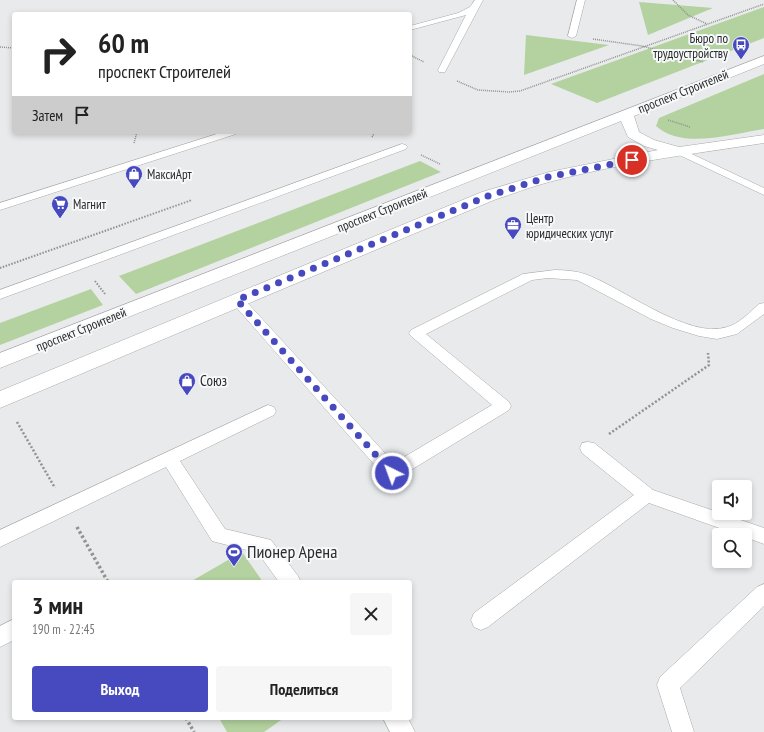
<!DOCTYPE html>
<html lang="ru">
<meta charset="utf-8">
<style>
body{margin:0;font-family:"PT Sans Narrow",sans-serif;background:#f6f6f6;color:#222;height:100vh;display:flex;flex-direction:column;font-size:15px;white-space:nowrap}
*{box-sizing:border-box;margin:0}
p{font-size:13px;color:#767676}
.icon{flex:none;width:22px;height:22px;fill:none;stroke:currentColor;stroke-width:2;stroke-linecap:round;stroke-linejoin:round}
.map{position:relative;flex:1;overflow:hidden}
.details{position:absolute;left:12px;top:580px;width:400px;height:140px;display:flex;flex-direction:column;background:#fff;border-radius:4px;box-shadow:0 2px 6px #0003}
.details>*{flex:none}
.hud{position:absolute;left:12px;top:12px;width:400px;height:122px;border-radius:4px;box-shadow:0 2px 6px #0003;background:#fff;color:#222;overflow:hidden}
.controls{position:absolute;left:712px;top:480px;display:grid;gap:8px}
.controls a{display:grid;place-items:center;width:40px;height:40px;border-radius:4px;background:#fff;box-shadow:0 2px 6px #0003;font-size:20px}
.pin{position:absolute;display:grid;place-items:center;width:34px;height:34px;color:#fff;margin:-17px;border:2px solid #fff;border-radius:50%;box-shadow:0 1px 4px #0007}
.me{position:absolute;width:44px;margin:-22px;rotate:318deg;stroke-linejoin:round;filter:drop-shadow(0 0 3px #0008)}
.turn{display:flex;align-items:center;gap:14px;height:84px;padding:0 20px;font-size:18px}
.turn .icon{width:52px;height:52px;stroke-width:2.5}
.turn b{display:block;font-size:28px;line-height:34px}
.then{display:flex;align-items:center;height:38px;padding:0 20px;background:#0003;gap:8px;font-size:15px}
.round{display:grid;place-items:center;flex:none;width:42px;height:42px;border-radius:4px;background:#f6f6f6}
.headline{display:flex;align-items:center;justify-content:space-between;height:68px;padding:0 20px}
h1{font-size:24px;font-weight:800;line-height:30px}
.cta{display:flex;gap:8px;margin-top:auto;padding:8px 20px}
.cta a{flex:1;height:46px;border-radius:4px;background:#4749bf;color:#fff;font-size:16px;font-weight:800;line-height:46px;text-align:center}
.cta a+a{background:#f6f6f6;color:#222}
.map>svg:first-child{display:block}
</style>
<div class="map">
<svg width="764" height="732" viewBox="0 0 764 732">
<rect width="100%" height="100%" fill="#e9eaeb"/>
<!-- green -->
<path fill="#b3d29f" d="M639,2L713,8L648,35Z
M764,7V38L597,103L551,84Z
M526,35L609,45L524,75Z
M764,74V129C731,134 682,150 656,126L659,118Z
M420,161L441,172L136,294L119,276Z
M91,289L103,305L0,345V323Z
M242,552L263,582H190Z
M219,718H284L264,732H227Z"/>
<g fill="none" stroke-linecap="round" stroke-linejoin="round">
<defs>
<path id="lane" d="M475,0H483L446,70L445,72H439L438,70L466,15L410,30V26L458,13L470,7Z
M577,0H585L576,36L572,38L568,36Z
M223,132H238L236,134L0,210V203Z
M402,144L406,145L407,147L406,149L0,299V290Z
M679,148L764,188V195L675,153L674,151Z
M555,270C565,270 576,271 585,274C622,287 688,340 727,327C739,324 750,312 759,304L764,303V314L737,334L717,339L699,336L673,328L651,319L577,280L548,278L532,280L426,334L509,402L511,406L509,410L398,478L392,480L386,478L230,300L232,297L237,296L242,297L394,463L492,405L411,336L409,333L411,330L523,274Z
M268,405L274,407L276,411L274,415L180,461L225,529L271,540L298,576L301,582H279L258,553L212,541L166,467L0,547V530Z
M588,442L594,443L653,490L764,528V544L745,537V535H739L649,503L488,627L481,630L474,627L471,620L474,613L634,495L582,453L580,448L582,443Z
M764,584V606L680,688L694,732H672L657,685L660,677L757,587Z
M14,619V640L0,647V626Z
M383,718H408L415,732H390Z"/>
<path id="primary" d="M764,56V64L634,116L639,132L654,140L679,147L764,135V143C692,154 619,163 549,182C530,187 512,194 494,200L0,408V391L482,192L549,172L658,150L644,146L628,137L621,121L0,368V353Z"/>
</defs>
<!-- lane casing -->
<use href="#lane" stroke="#a8a9aa" stroke-width="1"/>
<!-- primary casing -->
<use href="#primary" stroke="#a8a9aa" stroke-width="1"/>
<!-- path-far3 -->
<path stroke="#919292" stroke-width="1.5" stroke-dasharray="1 1" stroke-linecap="butt" d="M673,0L688,15L707,24
M593,39L642,46L703,62
M0,47L14,48
M410,55L424,62
M457,81L478,90L509,92L520,91L764,4
M668,120L690,127
M372,137L375,132
M134,143L137,132
M421,155L440,164"/>
<!-- path-far2 -->
<path stroke="#919292" stroke-width="2" stroke-dasharray="1.5 1.5" stroke-linecap="butt" d="M0,268L192,200
M95,281L105,294"/>
<!-- path-far1 -->
<path stroke="#919292" stroke-width="2.5" stroke-dasharray="2 2" stroke-linecap="butt" d="M17,422L55,488
M609,434L709,365L708,353"/>
<!-- path -->
<path stroke="#919292" stroke-width="3.5" stroke-dasharray="2.5 2.5" stroke-linecap="butt" d="M77,527L108,582
M186,718L194,732"/>
<!-- lane -->
<use href="#lane" fill="#fff" fill-rule="evenodd"/>
<!-- primary -->
<use href="#primary" fill="#fff" fill-rule="evenodd"/>
</g>
<g fill="none" stroke-linecap="round" stroke-linejoin="round">
<!-- route -->
<path stroke="#4749bf" stroke-width="7" stroke-dasharray="0 12.6" d="M392,473L237,300L488,196L548,177L632,160"/>
</g>
<!-- icons -->
<defs>
<symbol id="bus-pin" viewBox="-11 -11 22 30"><path d="M0 17L-7.5 6A9.5 9.5 0 1 1 7.5 6Z" fill="#4749bf" stroke="#f6f8f9"/><path d="M-5-6H5V4H4V6H2V4H-2V6H-4V4H-5ZM-3.5-4V0h7V-4ZM-3.5 1.2v1.5H-2V1.2ZM2 1.2v1.5H3.5V1.2Z" fill="#fff"/></symbol>
<symbol id="shop-pin" viewBox="-11 -11 22 30"><path d="M0 17L-7.5 6A9.5 9.5 0 1 1 7.5 6Z" fill="#4749bf" stroke="#f6f8f9"/><path d="M-5-2.5h2.3a2.7 3.5 0 0 1 5.4 0H5L5.5 6h-11ZM-1.5-2.5h3a1.5 2.3 0 0 0-3 0Z" fill="#fff"/></symbol>
<symbol id="supermarket-pin" viewBox="-11 -11 22 30"><path d="M0 17L-7.5 6A9.5 9.5 0 1 1 7.5 6Z" fill="#4749bf" stroke="#f6f8f9"/><path d="M-6-5.5h2.5l.6 2H6L4.5 2H-2.5L-4.4-4H-6ZM-1.5 3.2a1.3 1.3 0 1 0 .1 0ZM3 3.2a1.3 1.3 0 1 0 .1 0Z" fill="#fff"/></symbol>
<symbol id="office-pin" viewBox="-11 -11 22 30"><path d="M0 17L-7.5 6A9.5 9.5 0 1 1 7.5 6Z" fill="#4749bf" stroke="#f6f8f9"/><path d="M-6-3h4V-5.5h4V-3h4V5H-6ZM-1-4.5V-3h2v-1.5ZM-6 0V1H6V0Z" fill="#fff"/></symbol>
<symbol id="stadium-pin" viewBox="-11 -11 22 30"><path d="M0 17L-7.5 6A9.5 9.5 0 1 1 7.5 6Z" fill="#4749bf" stroke="#f6f8f9"/><path d="M0-5a6.5 5 0 1 0 0 10a6.5 5 0 1 0 0-10ZM-3.5-1.8h7v3.6h-7Z" fill="#fff"/></symbol>
</defs>
<g fill-rule="evenodd">
<use href="#bus-pin" x="731" y="35" width="20" height="27"/>
<use href="#shop-pin" x="124" y="164" width="20" height="27"/>
<use href="#supermarket-pin" x="50" y="194" width="20" height="27"/>
<use href="#office-pin" x="503" y="215" width="20" height="27"/>
<use href="#shop-pin" x="177" y="371" width="20" height="27"/>
<use href="#stadium-pin" x="224" y="542" width="20" height="27"/>
</g>
<g text-anchor="middle" stroke-width="4" stroke-linejoin="round" paint-order="stroke">
<!-- far-poi labels -->
<g font-size="13" fill="#2a2b2b" stroke="#f6f8f9" text-anchor="start">
<text x="728" y="43" text-anchor="end">Бюро по<tspan x="728" dy="15">трудоустройству</tspan></text>
<text x="147" y="179">МаксиАрт</text>
<text x="73" y="209">Магнит</text>
<text x="526" y="223">Центр<tspan x="526" dy="15">юридических услуг</tspan></text>
</g>
<!-- far-street labels -->
<g font-size="13" fill="#2a2b2b" stroke="#f6f8f9">
<text transform="translate(683 91) rotate(-22)" y="5">проспект Строителей</text>
<text transform="translate(382 210) rotate(-22)" y="5">проспект Строителей</text>
<text transform="translate(81 329) rotate(-22)" y="5">проспект Строителей</text>
</g>
<!-- poi labels -->
<g font-size="15" fill="#2a2b2b" stroke="#f6f8f9" text-anchor="start">
<text x="200" y="386">Союз</text>
</g>
<!-- near-poi labels -->
<g font-size="18" fill="#2a2b2b" stroke="#f6f8f9" text-anchor="start">
<text x="247" y="558">Пионер Арена</text>
</g>
</g>
</svg>
<div class="controls">
<a><svg class="icon" aria-label="sound" viewBox="0 0 24 24"><path d="M4 9h4l5-4v14l-5-4H4zM17 9q2 3 0 6"/></svg></a>
<a><svg class="icon" aria-label="search" viewBox="0 0 24 24"><circle cx="10" cy="10" r="6"/><path d="M15 15l6 6"/></svg></a>
</div>
<div class="pin" style="left:632px;top:160px;background:#d93025"><svg class="icon" aria-label="arrive" viewBox="0 0 24 24"><path d="M6 21V4h12l-3 4 3 4H6"/></svg></div>
<svg class="me" style="left:392px;top:473px" viewBox="-20 -20 40 40"><circle r="17" fill="#4749bf" stroke="#fff" stroke-width="3"/><path d="M0-11L8 9 0 5-8 9z" fill="#fff"/></svg>
<div class="hud">
<div class="turn"><svg class="icon" aria-label="right" viewBox="0 0 24 24"><path d="M7 20v-9h11M14 6l5 5-5 5"/></svg><div><b>60 m</b>проспект Строителей</div></div>
<div class="then">Затем<svg class="icon" aria-label="arrive" viewBox="0 0 24 24"><path d="M6 21V4h12l-3 4 3 4H6"/></svg></div>
</div>
<section class="details">
<div class="headline"><div><h1>3 мин</h1><p>190 m · 22:45</p></div><a class="round"><svg class="icon" aria-label="close" viewBox="0 0 24 24"><path d="M6 6l12 12M18 6L6 18"/></svg></a></div>
<div class="cta"><a>Выход</a><a>Поделиться</a></div>
</section>
</div>
